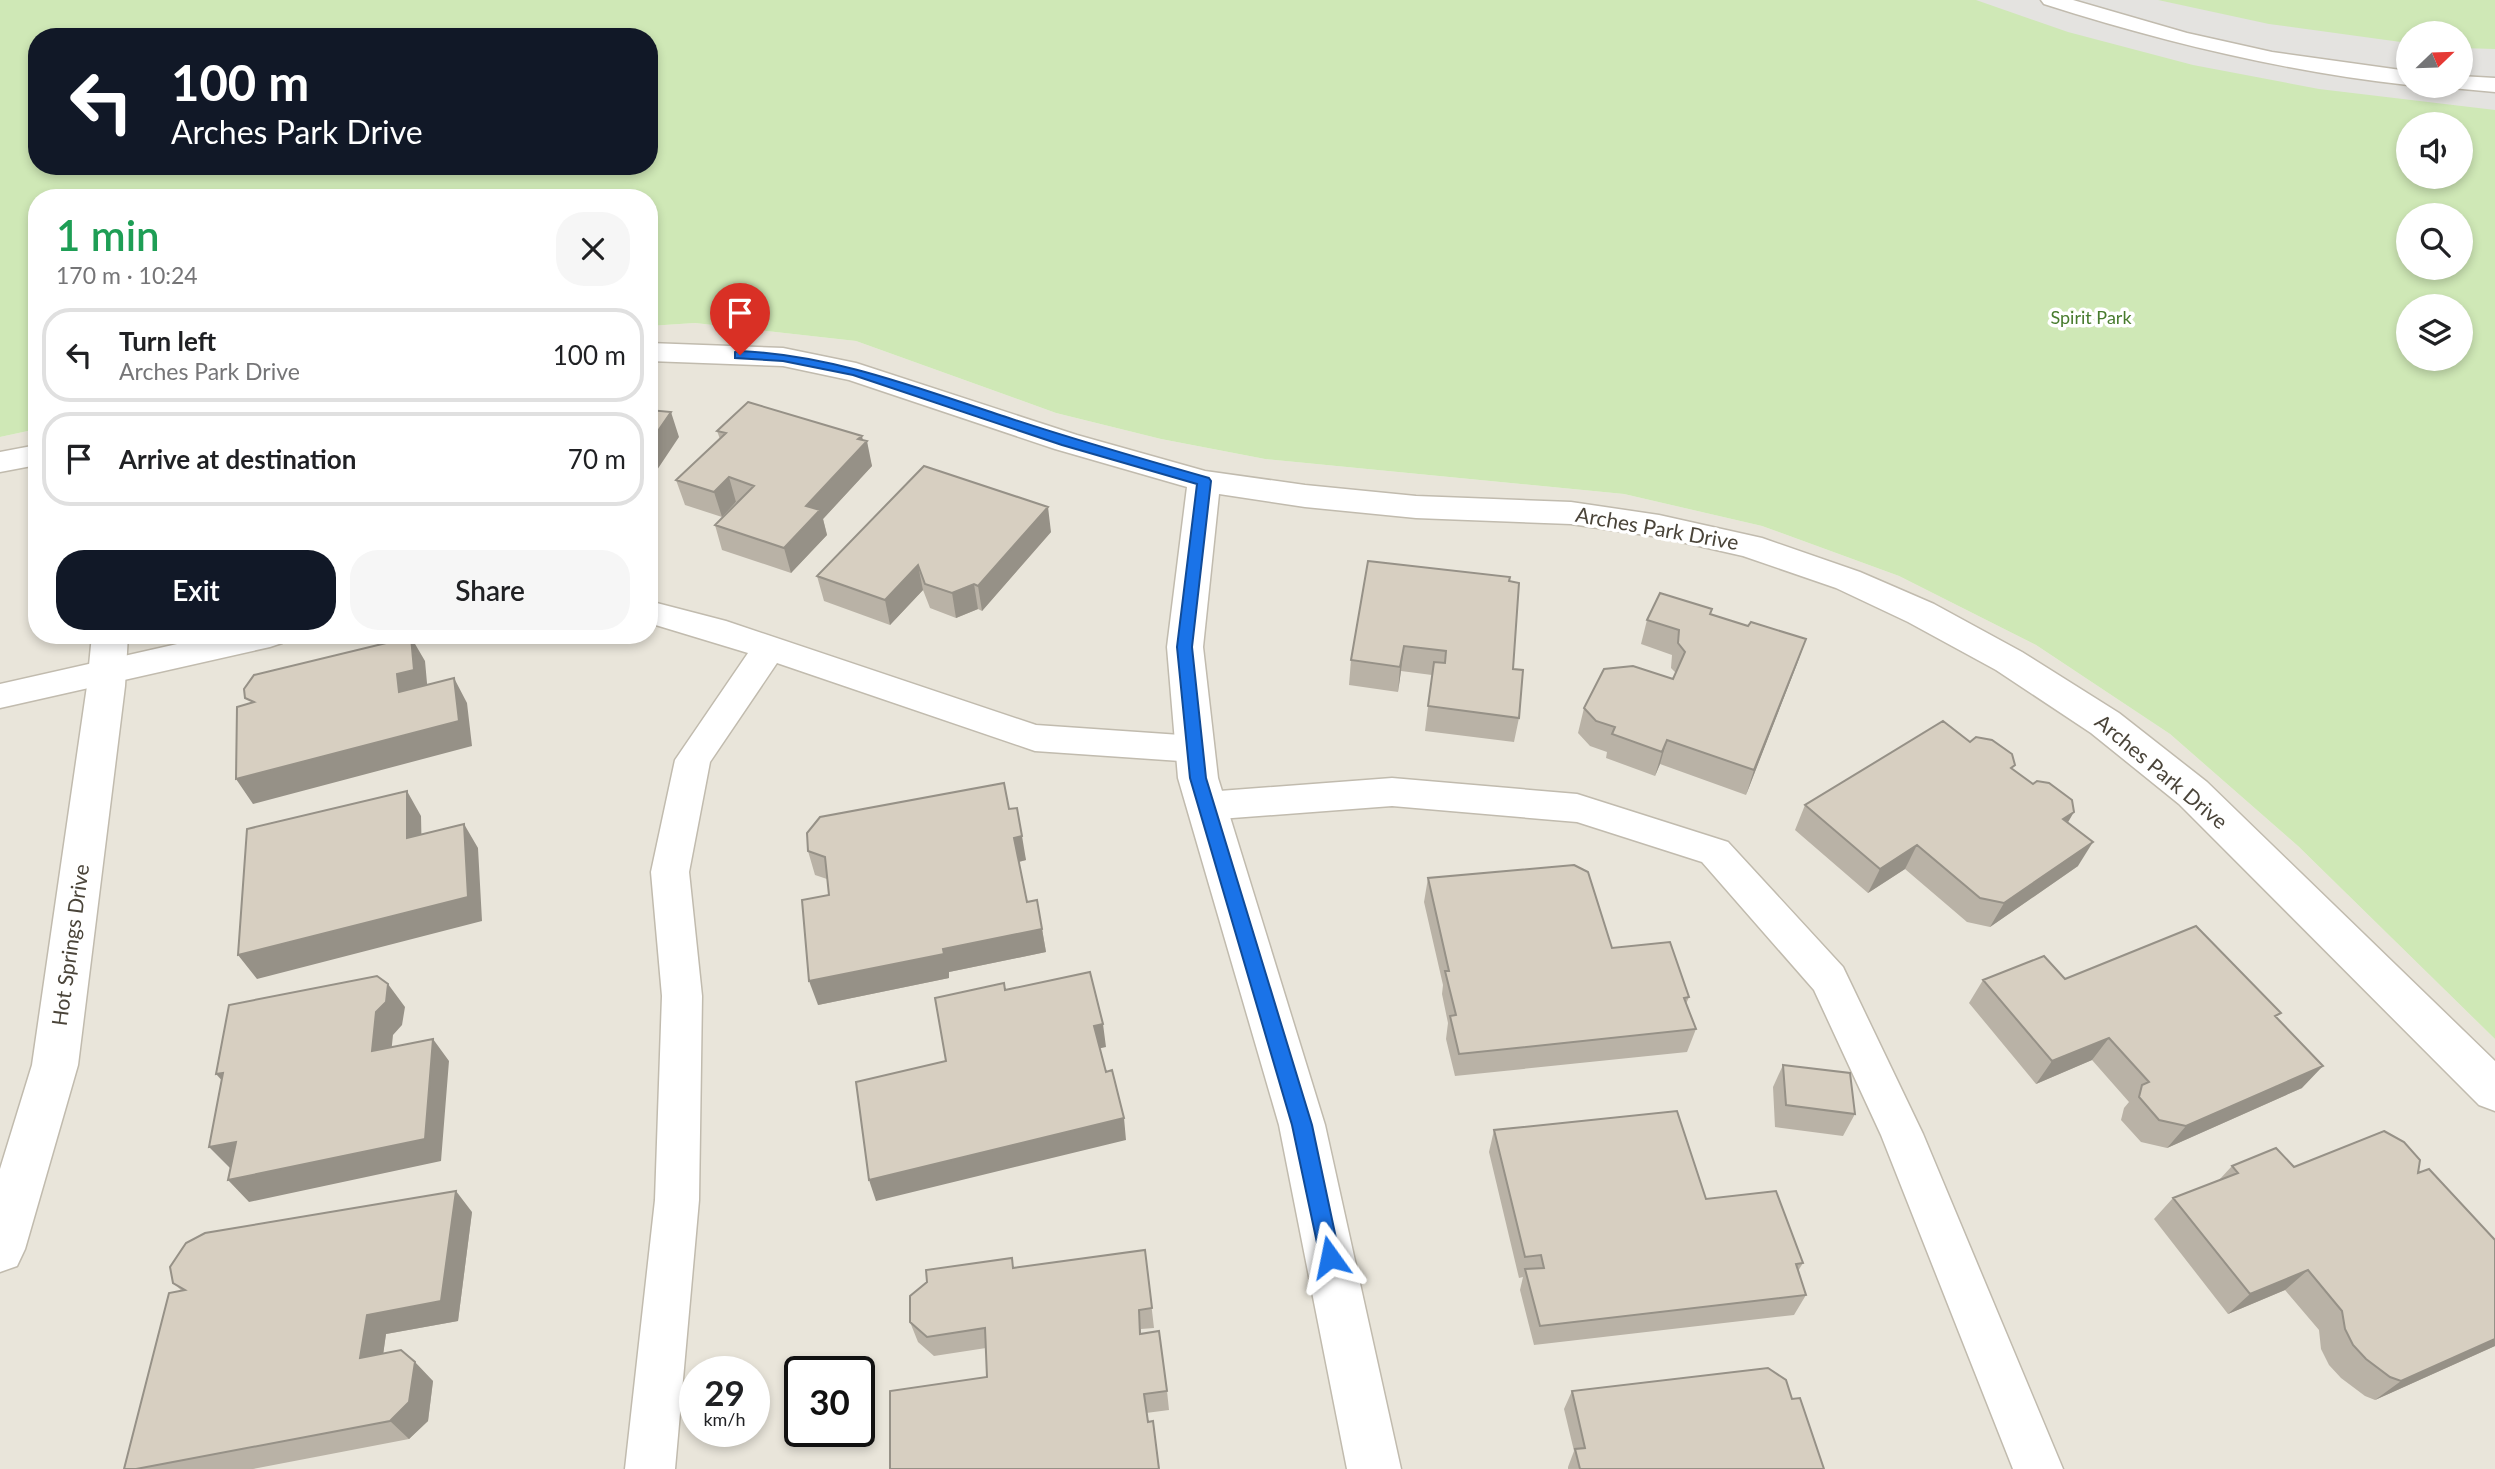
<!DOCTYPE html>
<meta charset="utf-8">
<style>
body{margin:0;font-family:Lato,sans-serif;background:#f6f6f6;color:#202124;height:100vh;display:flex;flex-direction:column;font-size:26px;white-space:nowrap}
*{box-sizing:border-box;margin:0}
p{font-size:23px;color:#757577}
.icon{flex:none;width:38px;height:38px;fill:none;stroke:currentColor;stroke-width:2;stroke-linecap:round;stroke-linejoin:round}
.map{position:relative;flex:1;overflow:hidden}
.sheet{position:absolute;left:28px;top:189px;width:630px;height:455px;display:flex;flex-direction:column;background:#fff;border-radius:28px;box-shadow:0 4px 10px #0003}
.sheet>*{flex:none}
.guide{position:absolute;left:28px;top:28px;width:630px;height:147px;border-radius:28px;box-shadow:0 4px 10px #0003;background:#111827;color:#fff;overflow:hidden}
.needle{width:46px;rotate:67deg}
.buttons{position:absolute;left:2396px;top:21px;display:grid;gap:14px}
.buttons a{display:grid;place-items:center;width:77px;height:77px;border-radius:50%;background:#fff;box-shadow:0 4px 10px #0003;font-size:35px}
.speed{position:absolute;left:679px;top:1356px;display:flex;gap:14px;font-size:35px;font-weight:700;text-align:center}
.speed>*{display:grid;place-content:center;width:91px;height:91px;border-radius:50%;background:#fff;box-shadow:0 4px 10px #0003;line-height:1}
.speed small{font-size:18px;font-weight:400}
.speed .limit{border:4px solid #111;border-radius:10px;background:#fff;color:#111}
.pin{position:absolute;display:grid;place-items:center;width:60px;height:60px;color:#fff;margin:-72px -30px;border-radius:50% 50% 50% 0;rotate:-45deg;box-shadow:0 0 7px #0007}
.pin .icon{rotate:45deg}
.me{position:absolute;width:77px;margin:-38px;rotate:348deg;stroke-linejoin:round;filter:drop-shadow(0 0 5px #0008)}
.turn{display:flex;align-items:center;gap:24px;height:147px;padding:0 28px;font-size:32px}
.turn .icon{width:91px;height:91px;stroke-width:2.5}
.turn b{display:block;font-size:49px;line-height:60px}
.round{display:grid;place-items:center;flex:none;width:74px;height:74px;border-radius:28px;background:#f6f6f6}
.headline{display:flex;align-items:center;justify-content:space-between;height:119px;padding:0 28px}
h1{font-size:42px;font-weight:600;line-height:52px;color:#1e9e55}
.button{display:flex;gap:14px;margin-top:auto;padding:14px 28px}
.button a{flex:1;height:80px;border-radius:28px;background:#111827;color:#fff;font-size:28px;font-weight:600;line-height:80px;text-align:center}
.button a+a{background:#f6f6f6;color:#202124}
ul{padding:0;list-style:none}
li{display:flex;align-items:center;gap:21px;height:94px;margin:0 14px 10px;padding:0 14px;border:4px solid #e0e0e0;border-radius:28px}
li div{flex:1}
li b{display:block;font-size:26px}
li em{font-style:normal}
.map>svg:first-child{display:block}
</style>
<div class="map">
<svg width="2495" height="1469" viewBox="0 0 2495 1469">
<rect width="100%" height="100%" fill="#f5f3ec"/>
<!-- residential -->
<path fill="#e9e5da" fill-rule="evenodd" d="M695,323L856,341L1056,413L1161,439L1265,459L1624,494L1762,526L1899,576L2036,645L2170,734L2298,846L2495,1039V1469H0V437L37,429V635H649V326ZM695,1372H754V1432H695ZM800,1372H859V1432H800Z"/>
<!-- green -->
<path fill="#cfe8b6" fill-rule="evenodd" d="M0,0H2495V1039L2298,846L2170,734L2036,645L1899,576L1762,526L1624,494L1265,459L1161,439L1056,413L856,341L695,323L649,326V198H37V429L0,437ZM2408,33H2460V86H2408ZM37,37H649V166H37ZM2408,124H2460V177H2408ZM2408,215H2460V268H2408ZM2408,306H2460V359H2408Z"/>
<!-- parking -->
<path fill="#e4e3e0" d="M1976,0H2158L2269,24L2408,43V86H2460L2461,48L2495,49V110L2319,89L2193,65L2068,32Z"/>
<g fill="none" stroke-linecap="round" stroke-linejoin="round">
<defs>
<path id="lane" d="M2041,0H2073L2187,33L2272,52L2408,71V85C2283,71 2163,42 2044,4Z
M2460,76L2495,78V92L2452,88L2451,86H2460Z
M649,601L726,621L1036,725L1195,736L1207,740L1213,749L1207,758L1195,762L1035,751L777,663L710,762L689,872L702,996L699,1200L675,1469H625L655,1200L662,996L651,872L675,760L748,653L649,623Z
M217,635H286L282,643L270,647L0,708V684Z
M1392,778L1577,794L1728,842L1843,967L1923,1134L2063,1469H2013L1881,1135L1814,990L1702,862L1577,822L1392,806L1206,820L1193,816L1188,806L1193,796L1206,792Z"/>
<path id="street" d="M649,343L783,348L856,363L1077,435L1205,471L1305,485L1416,496L1571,502L1659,515L1762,538L1860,572L1934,604L2022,652L2119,713L2207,782L2495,1061V1111L2479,1105L2179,804L2091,733L1996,670L1908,622L1836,588L1743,556L1659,537L1571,524L1416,518L1305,507L1219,494L1203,647L1218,778L1325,1125L1401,1469H1347L1279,1125L1178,778L1167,647L1187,487L1055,449L849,380L783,366L649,361Z
M37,445V465L0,472V452Z
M92,635H128L125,686L78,1065L25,1249L17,1266L0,1272V1169L32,1065L87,686Z"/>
</defs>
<!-- lane casing -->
<use href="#lane" stroke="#c1bbae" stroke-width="3"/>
<!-- street casing -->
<use href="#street" stroke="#c1bbae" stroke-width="3"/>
<!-- lane -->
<use href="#lane" fill="#fff" fill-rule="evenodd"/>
<!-- street -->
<use href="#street" fill="#fff" fill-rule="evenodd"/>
</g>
<!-- wall -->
<path fill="#b9b2a6" d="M717,431L863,440L872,466L823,519L827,535L791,573L722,550L715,525L737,503L736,502L722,517L685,505L676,480L720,439Z
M1051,532L982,611L978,609L956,618L930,608L923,590L890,625L824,601L817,576Z
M1509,582L1513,669L1519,718L1514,742L1425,731L1432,675L1401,671L1398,692L1349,685L1351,660Z
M1710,614L1748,626L1806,639L1746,795L1660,764L1655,776L1606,758L1607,752L1590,746L1578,733L1584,708L1673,679L1676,673L1671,668L1672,655L1641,644L1647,620Z
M1970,742L2013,769L2068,822L2078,866L1990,927L1967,922L1905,869L1868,893L1795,830L1805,805Z
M1009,809L1026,860L1019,862L1027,902L1042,929L1046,952L949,972V978L818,1005L829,895L827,879L815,875L808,851Z
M1428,878L1612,948L1689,997L1686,1004L1696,1029L1687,1052L1455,1076L1446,1039L1448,1023L1442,994L1443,985L1424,902Z
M2065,979L2277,1017L2302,1088L2167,1148L2141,1142L2121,1120L2124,1108L2129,1102L2092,1060L2036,1084L1969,1003L1983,980Z
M1783,1065L1855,1114L1843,1136L1775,1127L1773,1087Z
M1494,1130L1706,1199L1803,1263L1798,1271L1806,1295L1794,1315L1534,1345L1520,1290L1523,1277L1519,1278L1489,1152Z
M2232,1166L2294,1167L2418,1173L2495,1346L2375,1400L2365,1396L2341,1378L2329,1365L2321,1349L2319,1330L2285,1290L2228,1314L2154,1219L2173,1198L2219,1180Z
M472,1212L458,1321L386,1334L383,1354L433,1381L428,1421L409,1439L253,1469H124L182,1291L173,1283Z
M1145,1250L1154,1328L1141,1329V1333L1167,1391L1169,1410L1146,1413L1159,1469L987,1377L986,1348L934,1356L918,1342L910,1322L1015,1268Z
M1572,1391L1792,1399L1824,1469H1568V1467L1574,1451L1564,1409Z"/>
<!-- shaded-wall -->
<path fill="#969187" d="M671,412L679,437L649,482V444Z
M862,436L864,445L867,441L872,466L823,519L827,535L791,573L784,548L806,506Z
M729,477L736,502L722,517L714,492Z
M1048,507L1051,532L982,611L978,586Z
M918,565L923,590L890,625L885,600Z
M974,584L978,609L956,618L952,593Z
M411,637L425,661L428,694L399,692L397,674Z
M1806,639L1797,664L1746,795L1754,770Z
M1404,646L1401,671L1398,692L1400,667Z
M454,678L467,703L472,746L253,804L236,779Z
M1667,740L1660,764L1655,776L1662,752Z
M407,791L421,816L422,862L407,838Z
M2074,812L2060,836L2063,819Z
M464,824L478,848L482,921L257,979L238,955Z
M1022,836L1026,860L1018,862L1014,838Z
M2093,842L2078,866L1990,927L2004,903Z
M1917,845L1905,869L1868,893L1880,869Z
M1042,929L1046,952L949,972V978L818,1005L809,981L943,949Z
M388,984L405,1007L402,1025L393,1035L389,1073L372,1051L376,1012Z
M1103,1024L1106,1047L1097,1049L1094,1026Z
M2109,1038L2092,1060L2036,1084L2052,1061Z
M433,1039L449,1061L441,1161L249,1202L228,1180Z
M2323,1066L2302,1088L2167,1148L2186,1126Z
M223,1073L236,1096L216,1074Z
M1124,1118L1126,1140L876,1201L869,1180Z
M236,1142L230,1168L209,1147Z
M456,1191L472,1212L458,1321L386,1334L380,1377L360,1358L367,1315Z
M2308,1270L2285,1290L2228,1314L2250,1294Z
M2495,1339V1346L2375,1400L2401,1381Z
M415,1362L433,1381L428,1421L409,1439L390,1421Z"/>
<!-- building -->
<path fill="#d7cfc1" stroke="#969187" stroke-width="2" d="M748,402L862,436L858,439L867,441L806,506L820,510L784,548L715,525L754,486L729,477L714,492L676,480L726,433L717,431Z
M649,410L671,412L649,444Z
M924,466L1048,507L978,586L974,584L952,593L925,584L918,565L885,600L817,576Z
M1368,561L1510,577L1509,581L1519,583L1513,669L1523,670L1519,718L1428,706L1434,662L1445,663L1446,651L1404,646L1400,667L1351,660Z
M1660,593L1712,609L1710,614L1748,626L1751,622L1806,639L1754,770L1667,740L1662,752L1612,734L1615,727L1596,721L1584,708L1604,669L1633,666L1673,679L1685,652L1678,643L1679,630L1647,620Z
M411,637L414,670L397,674L399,692L454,678L459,721L236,779L237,707L254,702L245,698L244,689L254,675Z
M1943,721L1970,742L1976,737L1992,740L2012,754L2015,765L2011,768L2033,784L2037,781L2049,783L2072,800L2074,812L2063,819L2093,842L2004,903L1980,898L1917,845L1880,869L1805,805Z
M1004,783L1009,809L1017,808L1022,836L1014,838L1027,902L1037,900L1042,929L943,949L944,954L809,981L802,900L829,895L825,857L808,851L807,833L820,817Z
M407,791V838L464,824L468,897L238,955L247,829Z
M1574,865L1588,872L1612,948L1670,942L1689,997L1684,998L1696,1029L1459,1054L1450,1016L1456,1015L1445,971H1449L1428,878Z
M2196,926L2281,1013L2275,1016L2323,1066L2186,1126L2159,1120L2139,1097L2142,1085L2149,1082L2109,1038L2052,1061L1983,980L2044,956L2065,979Z
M1090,972L1103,1024L1094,1026L1106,1072L1112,1070L1124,1118L869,1180L856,1082L946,1061L935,998L1004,983L1005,990Z
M377,976L388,984L386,1002L376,1012L372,1051L433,1039L425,1139L228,1180L236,1142L209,1147L223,1073L216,1074L229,1005Z
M1783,1065L1850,1073L1855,1114L1786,1105Z
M1677,1111L1706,1199L1776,1191L1803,1263L1796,1264L1806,1295L1540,1326L1525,1269L1544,1268L1541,1255L1525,1257L1494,1130Z
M2384,1131L2404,1142L2420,1160L2418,1173L2429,1169L2495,1240V1339L2401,1381L2390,1377L2366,1359L2353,1345L2345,1329L2342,1311L2308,1270L2250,1294L2173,1198L2238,1173L2232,1166L2276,1148L2294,1167Z
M456,1191L441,1301L367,1315L360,1358L401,1350L415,1362L409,1402L390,1421L136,1469H124L169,1293L185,1290L173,1283L170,1267L186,1243L205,1233Z
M1145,1250L1152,1308L1139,1310L1140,1334L1159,1331L1167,1391L1144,1394L1148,1422L1153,1421L1159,1469H890V1391L987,1377L985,1328L927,1337L910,1322V1296L927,1282L926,1270L1012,1258L1013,1268Z
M1768,1368L1786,1380L1792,1399L1800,1398L1824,1469H1580L1575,1449L1585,1448L1572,1391Z"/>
<!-- route -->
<path fill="#1a73e8" stroke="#114b97" stroke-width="2" d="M740,351C834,355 920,389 1009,418C1075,440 1142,459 1209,478L1211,481L1192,647L1206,778L1312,1125L1340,1257L1337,1264L1330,1267L1323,1264L1320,1257L1292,1125L1190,778L1177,647L1197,484L1062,445L853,375L783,361L735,358V352Z"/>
<g text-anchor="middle" stroke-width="7" stroke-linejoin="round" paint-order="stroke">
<!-- far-park labels -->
<g font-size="18" fill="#477b2d" stroke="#fff">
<text x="2091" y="324">Spirit Park</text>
</g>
<!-- street labels -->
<g font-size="21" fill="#4a4439" stroke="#fff">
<text transform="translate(1657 529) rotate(10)" y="7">Arches Park Drive</text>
<text transform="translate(2161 772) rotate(40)" y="7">Arches Park Drive</text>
<text transform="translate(71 945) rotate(-82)" y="7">Hot Springs Drive</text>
</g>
</g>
</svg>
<div class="buttons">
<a><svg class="needle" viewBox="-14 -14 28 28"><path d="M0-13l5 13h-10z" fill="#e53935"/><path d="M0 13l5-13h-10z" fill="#757577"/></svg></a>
<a><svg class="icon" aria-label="sound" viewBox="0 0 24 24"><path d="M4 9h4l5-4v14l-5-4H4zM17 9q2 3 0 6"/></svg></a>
<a><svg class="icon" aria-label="search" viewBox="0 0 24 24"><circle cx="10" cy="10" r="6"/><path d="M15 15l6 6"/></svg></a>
<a><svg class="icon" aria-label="layers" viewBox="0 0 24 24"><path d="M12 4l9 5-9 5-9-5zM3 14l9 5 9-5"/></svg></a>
</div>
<div class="speed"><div>29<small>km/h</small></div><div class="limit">30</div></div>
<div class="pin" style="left:740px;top:355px;background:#d93025"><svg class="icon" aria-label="arrive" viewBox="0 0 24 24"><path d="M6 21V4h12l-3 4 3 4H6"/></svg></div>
<svg class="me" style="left:1330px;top:1257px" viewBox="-20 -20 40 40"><path d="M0-17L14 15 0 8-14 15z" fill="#1a73e8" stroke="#fff" stroke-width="4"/></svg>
<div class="guide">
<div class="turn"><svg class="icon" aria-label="left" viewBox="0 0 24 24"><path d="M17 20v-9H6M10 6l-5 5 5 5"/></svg><div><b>100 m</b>Arches Park Drive</div></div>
</div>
<section class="sheet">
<div class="headline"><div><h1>1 min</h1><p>170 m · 10:24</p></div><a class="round"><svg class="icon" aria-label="close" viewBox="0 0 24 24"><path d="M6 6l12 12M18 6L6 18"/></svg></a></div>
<ul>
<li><svg class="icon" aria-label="left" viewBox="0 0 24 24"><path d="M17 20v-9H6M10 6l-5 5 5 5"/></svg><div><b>Turn left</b><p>Arches Park Drive</p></div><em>100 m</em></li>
<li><svg class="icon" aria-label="arrive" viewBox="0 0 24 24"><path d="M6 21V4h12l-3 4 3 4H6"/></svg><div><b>Arrive at destination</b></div><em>70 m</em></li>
</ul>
<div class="button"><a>Exit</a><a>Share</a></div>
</section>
</div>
